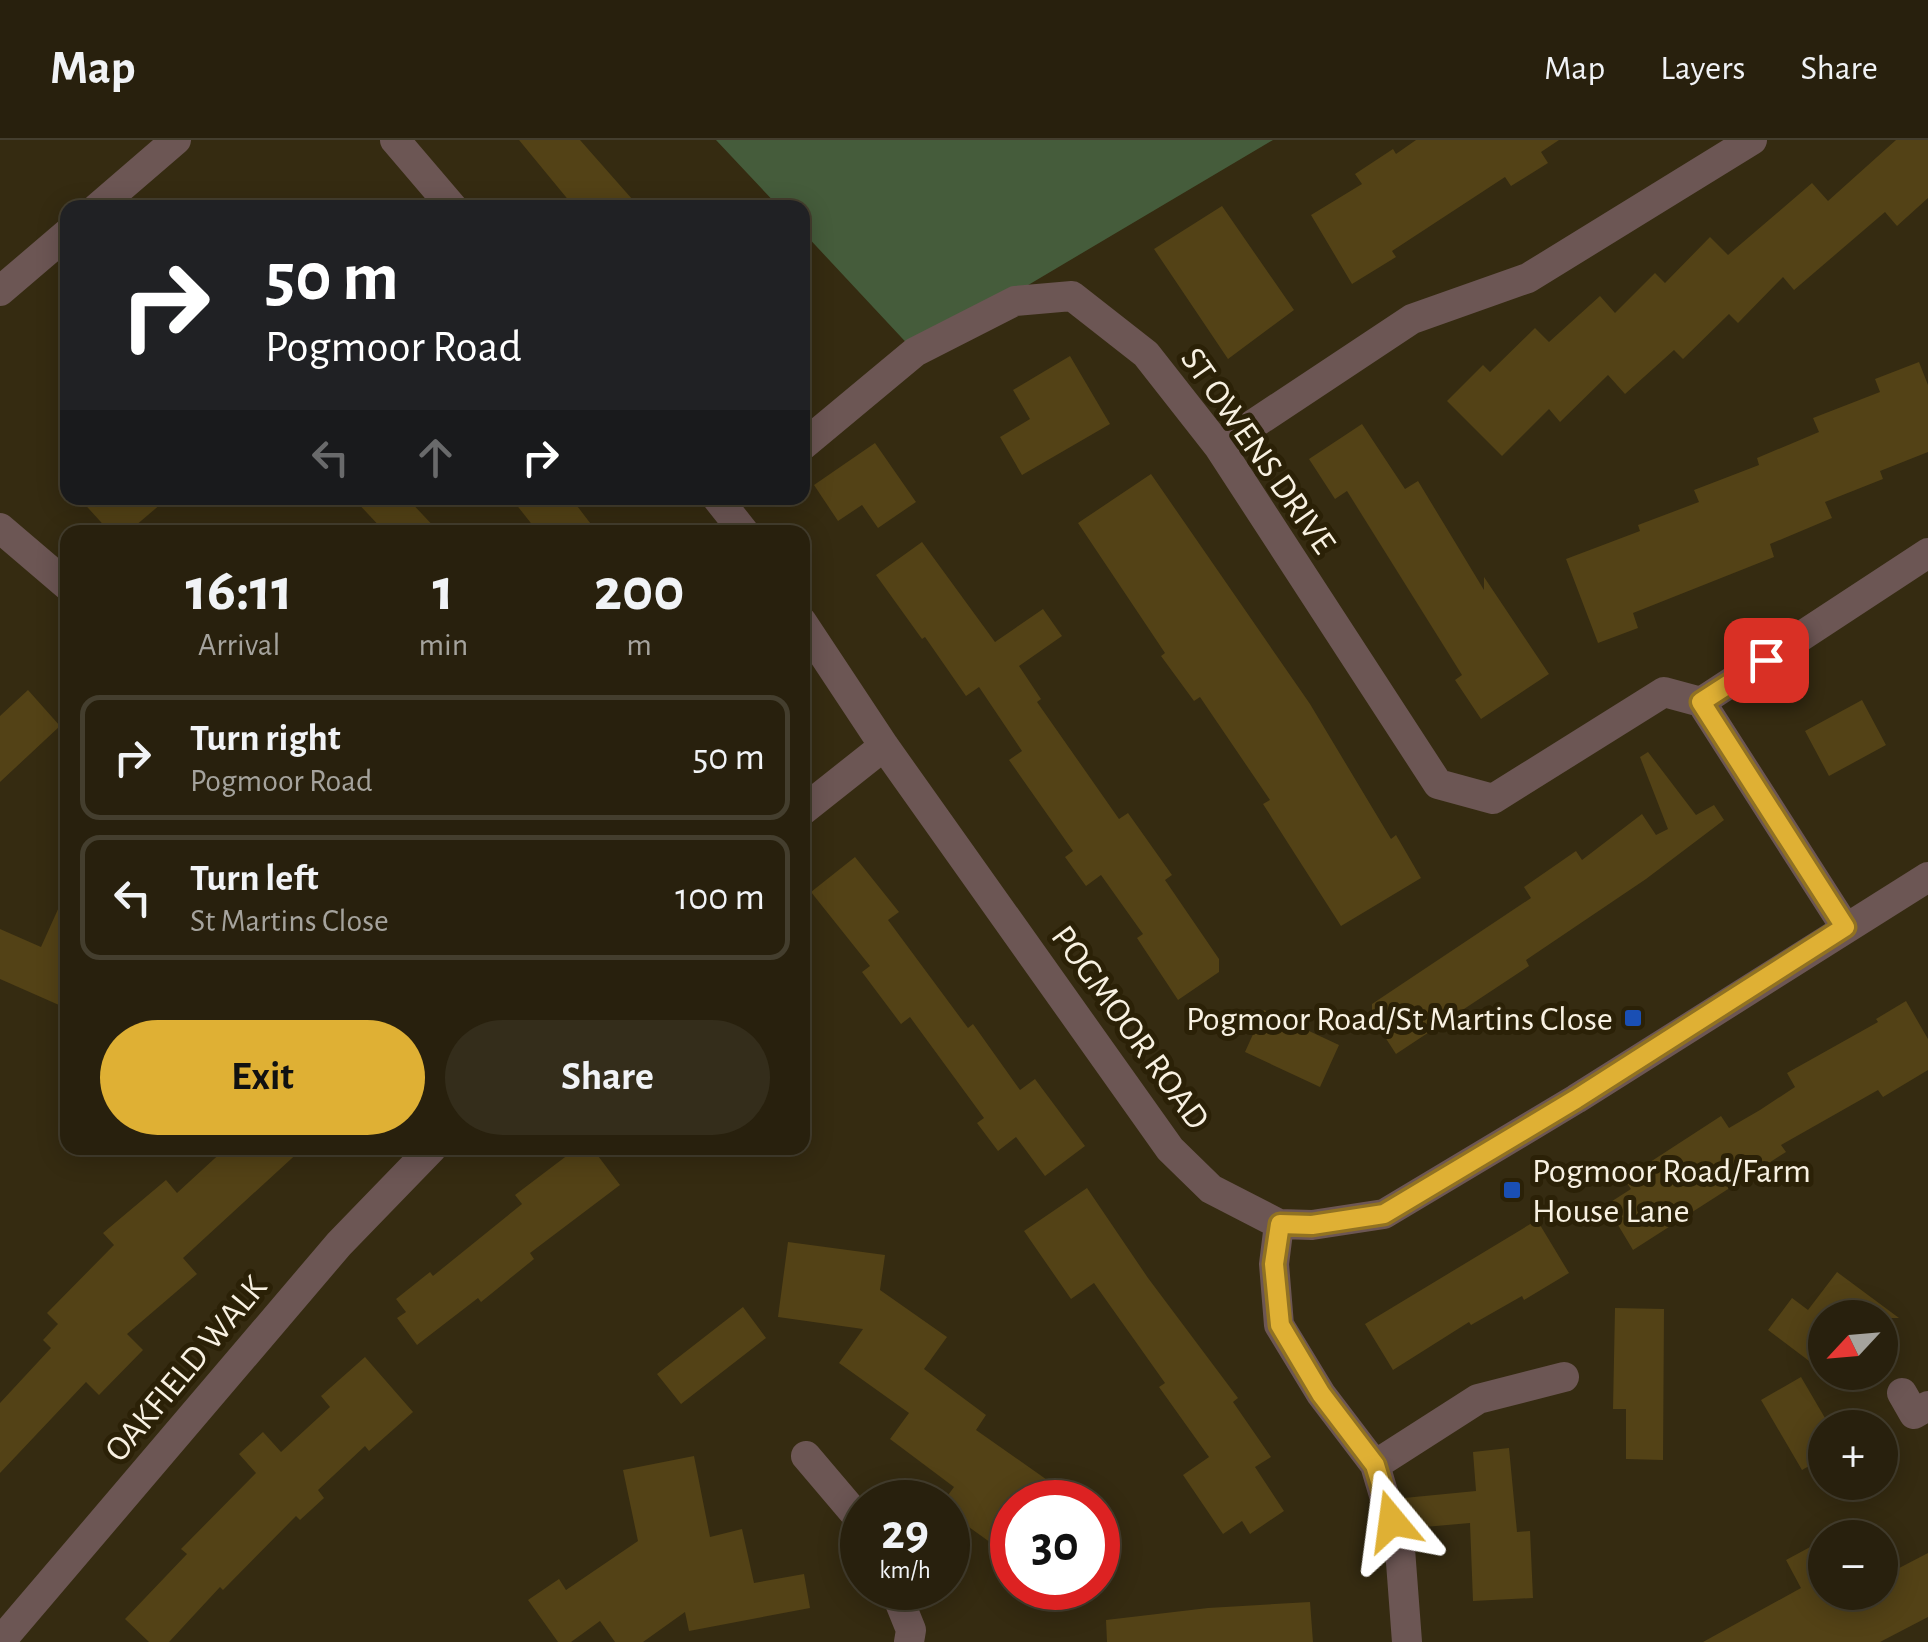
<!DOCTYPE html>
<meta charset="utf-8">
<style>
body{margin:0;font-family:"Alegreya Sans",sans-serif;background:#342d1b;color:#f1f3f6;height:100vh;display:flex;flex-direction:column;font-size:38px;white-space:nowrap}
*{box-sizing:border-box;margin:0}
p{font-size:32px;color:#a5a39d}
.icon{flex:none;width:55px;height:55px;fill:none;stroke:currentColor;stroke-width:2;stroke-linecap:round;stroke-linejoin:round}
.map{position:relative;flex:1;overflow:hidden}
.details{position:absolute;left:60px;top:385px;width:750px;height:630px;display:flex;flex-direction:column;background:#28200d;border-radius:20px;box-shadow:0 5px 25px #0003,0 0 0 2px #443e2e}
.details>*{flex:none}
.top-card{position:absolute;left:60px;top:60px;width:750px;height:305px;border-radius:20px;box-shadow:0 5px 25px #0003,0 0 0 2px #443e2e;background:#202124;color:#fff;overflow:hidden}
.needle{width:65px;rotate:244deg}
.fabs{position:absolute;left:1808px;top:1160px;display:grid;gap:20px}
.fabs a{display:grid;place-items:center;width:90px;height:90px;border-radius:50%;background:#28200d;box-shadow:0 5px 25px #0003,0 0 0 2px #443e2e;font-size:50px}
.speed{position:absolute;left:840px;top:1340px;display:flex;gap:20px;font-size:50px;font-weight:700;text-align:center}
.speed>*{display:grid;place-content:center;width:130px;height:130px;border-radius:50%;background:#28200d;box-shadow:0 5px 25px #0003,0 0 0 2px #443e2e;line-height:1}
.speed small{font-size:25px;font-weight:400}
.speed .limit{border:15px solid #d22;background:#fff;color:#111}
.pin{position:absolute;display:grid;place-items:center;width:85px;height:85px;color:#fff;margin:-42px;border-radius:20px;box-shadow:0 5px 15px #0006}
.me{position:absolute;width:110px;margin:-55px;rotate:344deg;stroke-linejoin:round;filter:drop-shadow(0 0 8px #0008)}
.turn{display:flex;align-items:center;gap:35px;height:210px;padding:0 40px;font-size:45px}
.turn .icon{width:130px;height:130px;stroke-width:2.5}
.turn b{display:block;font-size:70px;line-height:85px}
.lanes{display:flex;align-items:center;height:95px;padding:0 40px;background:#0003;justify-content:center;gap:50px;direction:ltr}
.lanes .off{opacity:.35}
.eta{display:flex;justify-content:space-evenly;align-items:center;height:170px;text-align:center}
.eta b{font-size:60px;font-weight:700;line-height:70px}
.action{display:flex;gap:20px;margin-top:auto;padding:20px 40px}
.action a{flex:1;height:115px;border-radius:60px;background:#dfb034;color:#111;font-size:40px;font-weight:700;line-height:115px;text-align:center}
.action a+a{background:#342d1b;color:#f1f3f6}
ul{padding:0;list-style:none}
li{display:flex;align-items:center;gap:30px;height:125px;margin:0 20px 15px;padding:0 20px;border:5px solid #443e2e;border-radius:20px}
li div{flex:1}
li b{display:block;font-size:38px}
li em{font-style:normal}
header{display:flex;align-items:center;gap:60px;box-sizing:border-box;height:140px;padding:0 50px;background:#28200d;border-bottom:2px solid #443e2e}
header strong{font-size:48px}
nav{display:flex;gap:55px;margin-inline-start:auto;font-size:35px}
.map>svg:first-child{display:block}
</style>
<header>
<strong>Map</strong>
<nav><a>Map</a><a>Layers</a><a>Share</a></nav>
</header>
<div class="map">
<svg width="1928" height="1502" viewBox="0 0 1928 1502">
<rect width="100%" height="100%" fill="#352b11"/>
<!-- green -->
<path fill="#455c3b" d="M716,0H1273L915,212L803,92L802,68L779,67Z"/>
<!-- building -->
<path fill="#534216" d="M519,0H580L640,68H575Z
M1416,0H1559L1541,12L1548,23L1511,46L1505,37L1392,111L1396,117L1352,144L1311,75L1362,44L1355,34L1393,9L1396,14Z
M1896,0H1928V58L1897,86L1885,72L1794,150L1783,137L1738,183L1729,174L1683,219L1674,210L1625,254L1608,235L1560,282L1549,269L1502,316L1447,261L1483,225L1490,232L1535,188L1549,202L1600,156L1615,173L1655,133L1665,143L1710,97L1728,115L1812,43L1828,61Z
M1222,66L1294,170L1228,219L1154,109Z
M1070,216L1110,284L1022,335L1000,297L1030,279L1013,250Z
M1919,222L1928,245V312L1880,331L1883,339L1825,362L1832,378L1770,404L1774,417L1633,473L1638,488L1598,503L1566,419L1640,391L1638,385L1699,362L1694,350L1759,325L1757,318L1819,292L1813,278L1880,252L1875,239Z
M1362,284L1405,349L1418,341L1484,450V437L1549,534L1481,579L1455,540L1462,535L1347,351L1335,359L1309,319Z
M875,303L916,362L878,388L862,365L838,381L814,345Z
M1151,334L1310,564L1391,699L1396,695L1421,738L1341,786L1263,664L1270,660L1200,557L1194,561L1161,516L1165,513L1078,383Z
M79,358H168L128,392H110Z
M353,358H407L439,392H385Z
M511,358H571L597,392H538Z
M922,402L995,502L1043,469L1062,496L1019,526L1041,559L1037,562L1119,679L1128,673L1172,735L1165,740L1219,819V832L1178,860L1137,798L1143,794L1101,735L1086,746L1065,717L1073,711L1009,620L1022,611L979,547L966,556L925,497L922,499L876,435Z
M28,550L60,586L0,642V576Z
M1862,560L1886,605L1829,636L1805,591Z
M1648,612L1696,675L1714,665L1724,680L1646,739L1526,820L1529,826L1396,914L1372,877V864L1531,758L1524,747L1576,711L1582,720L1642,674L1656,695L1668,689L1640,617Z
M855,717L899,772L888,780L968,888L973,884L1020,950L1035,939L1085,1006L1045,1036L1016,997L998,1011L977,983L984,978L910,877L901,884L862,832L870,826L811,752Z
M68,747V869L0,839V789L41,807Z
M1906,861L1928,899V930L1883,957L1878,950L1781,1005L1786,1012L1633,1110L1606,1065L1631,1049L1624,1039L1721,976L1729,988L1760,970L1795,947L1787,933L1878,882L1876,879Z
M1264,870L1339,905L1320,947L1245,912Z
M226,1008H303L183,1118L197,1134L127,1194L143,1210L99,1255L86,1242L0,1333V1263L51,1208L43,1200L58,1184L47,1173L114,1105L103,1093L166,1040L177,1053Z
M577,1008H592L620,1045L530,1113L534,1119L481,1162L478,1158L417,1205L397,1178L406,1172L396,1159L430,1132L433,1136L522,1064L515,1055Z
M1087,1048L1148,1138L1238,1258L1233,1262L1271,1317L1255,1327L1284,1371L1250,1394L1242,1381L1223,1394L1183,1335L1209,1317L1159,1247L1165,1243L1094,1143L1071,1159L1024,1091Z
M1537,1080L1569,1133L1524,1160L1522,1156L1471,1185L1469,1182L1393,1230L1365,1184Z
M788,1102L885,1115L880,1150L947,1197L924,1229L986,1275L976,1290L1050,1342L1036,1362H1012V1418L948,1372V1362H943L954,1347L890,1299L909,1273L839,1223L863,1189L778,1177Z
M1837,1132L1899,1178H1819L1825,1182V1233L1768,1190L1792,1158L1808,1170Z
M743,1167L766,1198L681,1264L657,1234Z
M1615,1168L1664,1169L1663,1320L1626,1319V1269H1613Z
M365,1217L413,1272L369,1311L365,1306L318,1350L324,1358L300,1380L296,1376L223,1450L220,1447L169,1502H149L125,1479L187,1414L181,1409L256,1333L239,1314L263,1292L281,1312L330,1267L321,1256Z
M1801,1237L1825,1278V1317L1802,1330L1761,1260Z
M1509,1308L1517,1392L1530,1391L1533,1458L1473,1461L1470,1383L1413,1388L1404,1358L1476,1351L1473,1312Z
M694,1316L710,1397L742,1389L754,1443L804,1434L810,1468L689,1491L685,1472L643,1502H615L600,1481L571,1502H558L528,1460L559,1439L566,1450L638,1401L623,1330Z
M1825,1399V1452H1880V1438L1928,1413V1477L1880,1502H1703L1801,1448L1786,1420Z
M1310,1462L1313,1502H1107L1106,1480L1208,1468Z"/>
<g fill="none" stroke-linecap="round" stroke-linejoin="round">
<!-- minor -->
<path stroke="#6c5654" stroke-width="30" d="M395,0L453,68
M97,68L176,0
M0,151L68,93
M802,306L915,212L1015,161L1072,156L1146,214L1219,307L1438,644L1493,659L1664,552L1701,562L1928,413
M1219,307L1412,179L1528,138L1752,0
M717,358L744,392
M0,388L68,446
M802,482L884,606L1170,1009L1211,1049L1279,1084L1312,1085L1384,1074L1576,959L1928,737
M1701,562L1845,787
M802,671L884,606
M1279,1084L1274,1124L1279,1185L1321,1254L1375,1325L1400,1409L1407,1502
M1902,1253L1914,1274L1928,1266
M806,1316L862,1382
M1375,1325L1478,1259L1564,1237
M894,1448L911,1490L909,1502
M0,1502L339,1104L432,1008"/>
</g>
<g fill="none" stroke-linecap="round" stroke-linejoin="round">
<defs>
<path id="route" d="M1392,1381L1375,1325L1321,1254L1280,1185L1274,1124L1280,1084L1312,1085L1384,1074L1576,959L1845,787L1701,562L1766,520"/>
</defs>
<!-- route casing -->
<use href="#route" stroke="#917222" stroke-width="25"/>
<!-- route -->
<use href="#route" stroke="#dfb034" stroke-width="18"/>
</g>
<!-- markers -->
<g fill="#1a4fb4" stroke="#2b2107" stroke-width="4">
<rect x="1623" y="868" width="20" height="20" rx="5"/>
<rect x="1502" y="1040" width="20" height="20" rx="5"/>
</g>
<g text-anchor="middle" stroke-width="10" stroke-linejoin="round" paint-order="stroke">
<!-- street labels -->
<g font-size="35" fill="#f8f1e2" stroke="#2b2107">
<text transform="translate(1259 310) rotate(55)" y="12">ST OWENS DRIVE</text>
<text transform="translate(1131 887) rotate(54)" y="12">POGMOOR ROAD</text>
<text transform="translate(185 1228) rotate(-50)" y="12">OAKFIELD WALK</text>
</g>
<!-- poi labels -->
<g font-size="35" fill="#f8f1e2" stroke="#2b2107" text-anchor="end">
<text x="1613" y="890">Pogmoor Road/St Martins Close</text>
<text x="1532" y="1042" text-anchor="start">Pogmoor Road/Farm<tspan x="1532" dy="40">House Lane</tspan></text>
</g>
</g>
</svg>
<div class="fabs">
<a><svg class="needle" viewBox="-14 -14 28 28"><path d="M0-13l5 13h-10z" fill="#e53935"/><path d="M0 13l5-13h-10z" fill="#a5a39d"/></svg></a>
<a>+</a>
<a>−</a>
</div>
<div class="speed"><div>29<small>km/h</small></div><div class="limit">30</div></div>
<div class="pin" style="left:1766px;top:520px;background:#d93025"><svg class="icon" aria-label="arrive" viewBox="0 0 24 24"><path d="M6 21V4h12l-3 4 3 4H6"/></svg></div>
<svg class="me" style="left:1392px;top:1381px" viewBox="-20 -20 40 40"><path d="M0-17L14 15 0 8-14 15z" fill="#dfb034" stroke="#fff" stroke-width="4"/></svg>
<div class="top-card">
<div class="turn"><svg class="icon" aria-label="right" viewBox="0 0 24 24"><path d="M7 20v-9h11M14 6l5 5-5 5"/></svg><div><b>50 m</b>Pogmoor Road</div></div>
<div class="lanes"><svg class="icon off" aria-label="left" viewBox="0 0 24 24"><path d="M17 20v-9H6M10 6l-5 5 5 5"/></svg><svg class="icon off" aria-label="ahead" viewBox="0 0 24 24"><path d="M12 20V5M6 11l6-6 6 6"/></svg><svg class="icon" aria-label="right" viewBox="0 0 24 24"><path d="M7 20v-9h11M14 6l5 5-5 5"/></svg></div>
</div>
<section class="details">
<div class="eta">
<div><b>16:11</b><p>Arrival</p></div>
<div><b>1</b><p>min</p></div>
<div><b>200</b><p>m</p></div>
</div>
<ul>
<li><svg class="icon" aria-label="right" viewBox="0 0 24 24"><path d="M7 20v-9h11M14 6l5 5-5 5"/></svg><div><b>Turn right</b><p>Pogmoor Road</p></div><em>50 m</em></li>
<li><svg class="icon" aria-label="left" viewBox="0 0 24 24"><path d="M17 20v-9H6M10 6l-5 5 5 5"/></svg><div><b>Turn left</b><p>St Martins Close</p></div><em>100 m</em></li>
</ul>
<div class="action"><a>Exit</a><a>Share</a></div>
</section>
</div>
